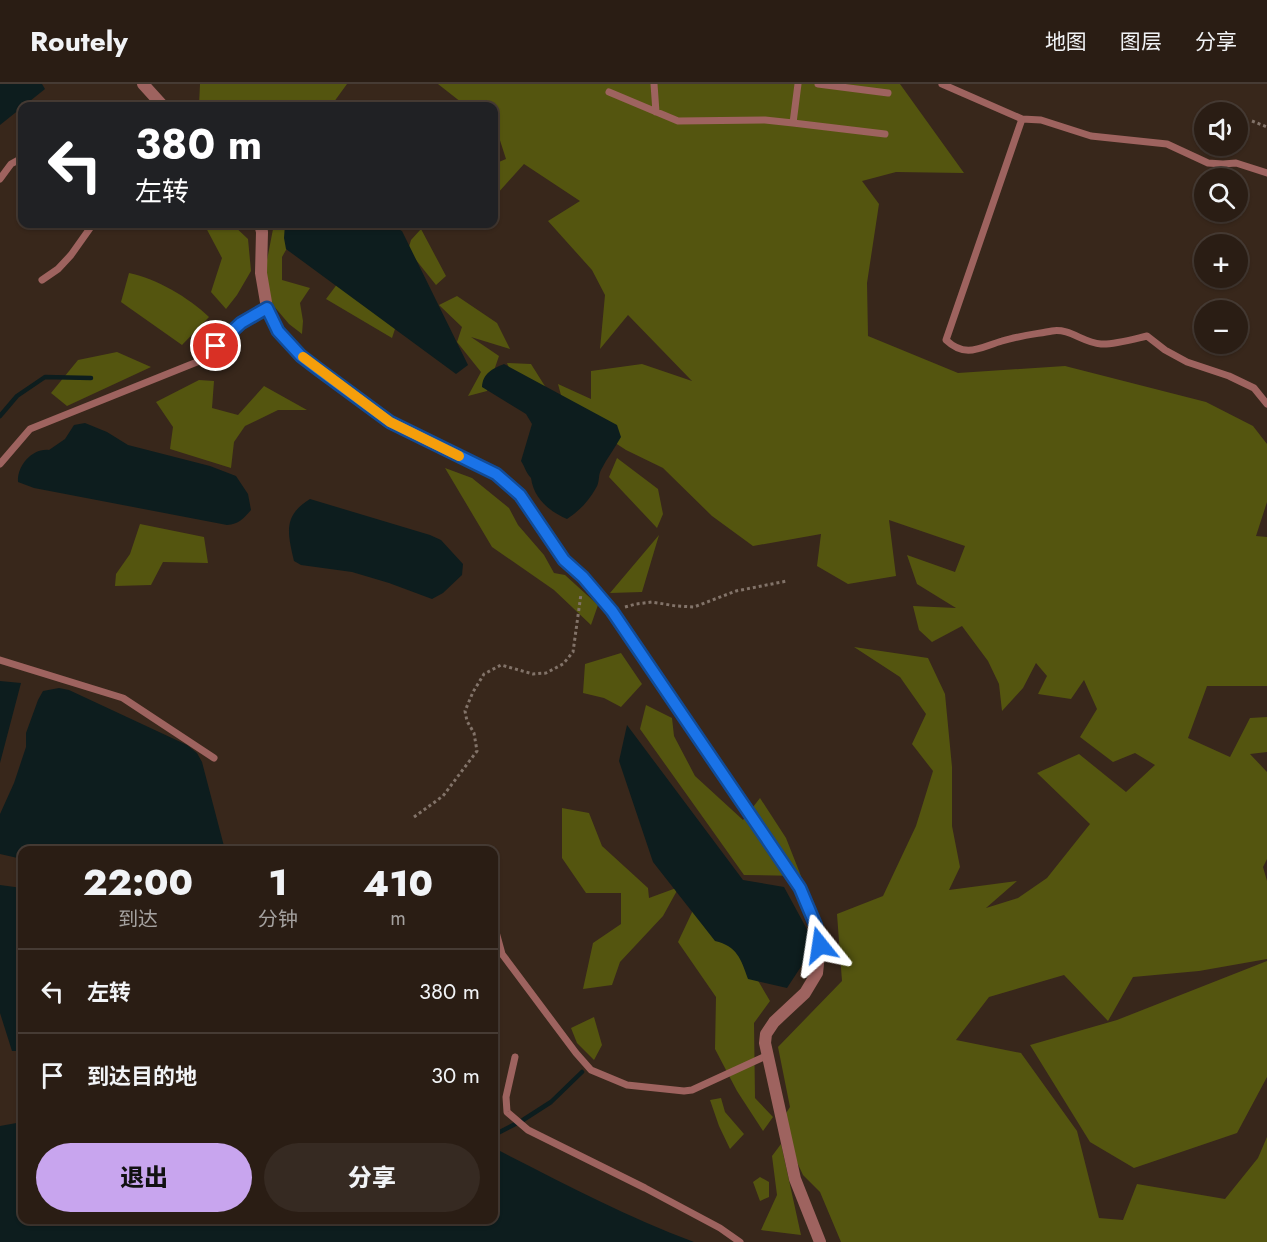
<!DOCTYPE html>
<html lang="zh">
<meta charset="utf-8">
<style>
body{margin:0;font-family:Jost,"Noto Sans SC",sans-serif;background:#362a22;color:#f1f3f6;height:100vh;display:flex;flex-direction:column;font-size:22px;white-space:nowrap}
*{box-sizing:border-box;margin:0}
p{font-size:20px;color:#a5a2a0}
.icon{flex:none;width:33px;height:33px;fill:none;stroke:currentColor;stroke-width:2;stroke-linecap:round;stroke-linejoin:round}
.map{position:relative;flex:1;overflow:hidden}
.details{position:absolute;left:18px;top:762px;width:480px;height:378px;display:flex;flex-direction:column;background:#2a1d14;border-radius:12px;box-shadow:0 2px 4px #0004,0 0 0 2px #463b34}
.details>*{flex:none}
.banner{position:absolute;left:18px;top:18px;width:480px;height:126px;border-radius:12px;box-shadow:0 2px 4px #0004,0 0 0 2px #463b34;background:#202124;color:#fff;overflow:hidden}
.fabs{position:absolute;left:1194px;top:18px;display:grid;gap:12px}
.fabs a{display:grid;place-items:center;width:54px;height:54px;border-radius:50%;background:#2a1d14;box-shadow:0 2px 4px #0004,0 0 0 2px #463b34;font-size:30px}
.pin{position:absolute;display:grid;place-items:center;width:51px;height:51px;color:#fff;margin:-26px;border:3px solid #fff;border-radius:50%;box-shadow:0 2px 6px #0007}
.me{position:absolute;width:66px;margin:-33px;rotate:345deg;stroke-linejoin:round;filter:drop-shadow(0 0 4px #0008)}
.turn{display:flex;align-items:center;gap:21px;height:126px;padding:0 18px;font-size:27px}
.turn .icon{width:78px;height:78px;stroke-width:2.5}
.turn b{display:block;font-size:42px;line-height:51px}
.eta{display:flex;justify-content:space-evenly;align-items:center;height:102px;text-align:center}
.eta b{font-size:36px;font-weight:800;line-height:42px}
.button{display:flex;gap:12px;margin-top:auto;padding:12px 18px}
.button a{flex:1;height:69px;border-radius:36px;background:#c8a5ee;color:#111;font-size:24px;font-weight:800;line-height:69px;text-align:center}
.button a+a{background:#362a22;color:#f1f3f6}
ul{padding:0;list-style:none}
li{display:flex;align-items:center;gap:18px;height:84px;padding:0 18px;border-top:2px solid #463b34}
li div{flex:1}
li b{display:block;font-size:22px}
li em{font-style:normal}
header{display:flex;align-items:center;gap:36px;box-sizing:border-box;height:84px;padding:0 30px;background:#2a1d14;border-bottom:2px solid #463b34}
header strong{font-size:28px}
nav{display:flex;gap:33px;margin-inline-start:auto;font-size:21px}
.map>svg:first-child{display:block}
</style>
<header>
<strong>Routely</strong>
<nav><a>地图</a><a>图层</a><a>分享</a></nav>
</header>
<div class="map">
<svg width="1267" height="1158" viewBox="0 0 1267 1158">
<rect width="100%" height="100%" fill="#38271b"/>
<!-- green -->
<path fill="#54550f" d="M200,0H347L331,22H199Z
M438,0H900L964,89L896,88L862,97L879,120L867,199L868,252L958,289L1065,282L1206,318L1253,342L1267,360V418L1256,452L1267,453V602H1207L1188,654L1230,673L1250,634L1267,633V668L1250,670L1267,688V775L1263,783L1267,797V875L1199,887L1133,893L1108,937L1064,891L989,913L956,956L1021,969L1077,1047L1099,1134L1123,1136L1137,1100L1225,1115L1258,1074L1267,1053V1158H841L820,1108L803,1091L779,1040L790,1023L778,963L842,897L837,830L883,812L916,742L933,687L912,660L926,630L900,593L854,563L928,574L945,610L952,683V742L960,783L949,806L1017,797L986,824L1018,814L1047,794L1090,740L1037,689L1079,670L1126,708L1155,681L1135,669L1113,678L1080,653L1097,625L1084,596L1071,615L1038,610L1047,592L1036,579L1023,604L1002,627L999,600L988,577L962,542L932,558L919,546L913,522L956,524L917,500L907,471L955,488L965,462L889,436L896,492L848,500L817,482L821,450L753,462L712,432L663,384L626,366L565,326L558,300L591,315V287L642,280L692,297L628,231L600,265L605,211L592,186L548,137L580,117L524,80L497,110H494V80L506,75L497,47L494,44V22H466Z
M204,140H232L248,155L251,187L237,211L226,225L211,208L222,174Z
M274,140L300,141L282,173V196L310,204L300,219L303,237L302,250L289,240L261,207Z
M421,145L446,192L436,201L408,166L411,156Z
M129,189C157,195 188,213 209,233L182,261L121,218Z
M338,199L396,242L392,254L326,215Z
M457,212L497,239L510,265L471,253L499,272L487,307L468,312L481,288L457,258L462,243L439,221Z
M117,268L151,283L67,322L51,309L78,276Z
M507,279L531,280L548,307L522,317Z
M199,296L214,297L212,324L238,331L264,302L307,326H278L245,342L234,358L231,384L170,365L173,343L156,318Z
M617,374L658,405L663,430L657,444L609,393Z
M445,384L472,394L509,424L518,441L544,471L554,489L565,491L598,521L591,541L554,506L492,463Z
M140,440L204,453L208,479L163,478L151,501L115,502L116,490L130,470Z
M659,451L642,508L610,509Z
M621,569L642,600L621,623L604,614L583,609L585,580Z
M646,621L672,634L674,652L695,692L743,736L760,714L786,754L801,792L744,791L640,645Z
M562,724L589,729L602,762L648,804L649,814L679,803L663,832L620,878L612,901L583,905L593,859L621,840V809H586L562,774Z
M695,822L731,851L770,917L754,939L755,1014L773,1033L763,1047L737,1007L715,965L716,913L678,858Z
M1267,877V993L1237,1049L1134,1084L1090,1058L1030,961L1117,936Z
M594,933L602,961L594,976L577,959L571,944Z
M721,1014L725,1028L744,1050L730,1065L719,1042L710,1016Z
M781,1060L801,1151L761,1146L777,1111L772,1072Z
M760,1093L769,1098V1113L760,1117L753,1098Z"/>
<!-- water -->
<path fill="#0d1d1e" d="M0,0H42L45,5L0,41Z
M285,140H389L402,147L468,281L456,290L286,165L284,154Z
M504,280L617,341L621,353C615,364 607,374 601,386C598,391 600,398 596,404C589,417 578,428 567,435C549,427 534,415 531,394C526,389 525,383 521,377L532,340L526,330L482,303C483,289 492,285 504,280Z
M85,339L107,348L128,361L210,382L236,392L248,410L251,426C243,435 239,440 227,441L34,404L18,398C17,382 32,364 49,366L65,355L74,341Z
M310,415L430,451L441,456L463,480L462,491L443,509L432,515L389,499L352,488L301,481L294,477C288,450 282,432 310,415Z
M0,597L21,599L0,679Z
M59,604L69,606L187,661L197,669L202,678L225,766H22V775L0,770V730L14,699L26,663V649L38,616L43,607Z
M627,641L743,796L784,803L809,849V861L806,875L787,904L748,895C741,875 737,862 715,857L653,778L619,677Z
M0,801L22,804V967H12L0,929Z
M22,1038V1136H494V1064C559,1097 625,1132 694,1158H0V1042Z"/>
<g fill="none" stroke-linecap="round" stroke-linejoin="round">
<!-- stream -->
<path stroke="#0d1d1e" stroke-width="4.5" d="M0,332L17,312L45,293L91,294
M494,1051L523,1036L551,1018L582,988"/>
<!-- path -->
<path stroke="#827369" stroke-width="3" stroke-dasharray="3 3" stroke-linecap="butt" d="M1252,37L1267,43
M625,523L636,520L652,518L676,522L694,523L736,507L787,497
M414,733L443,712L477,667L474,649L467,637L465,627L473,608L484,590L501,581L533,590L546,589L563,580L573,568L581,510"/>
<!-- service -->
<path stroke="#9e635f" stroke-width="7" d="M654,0L656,28
M798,0L793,39L885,50
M818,0L888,9
M942,0L1022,35L1041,36L1091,52L1167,60L1208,79L1223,80L1236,79L1267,89
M609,8L678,37L765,36L793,39
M1022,35L946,256C966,275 981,263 1002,257C1018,252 1036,250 1052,247C1070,244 1083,259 1101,260C1113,261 1134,255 1147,252L1165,266L1187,278L1229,292L1254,304L1267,320
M0,95L11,80L22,74
M42,196L58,185L71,171L93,140
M0,380L30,345L202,276L241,239L267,224
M0,576L123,614L214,674
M496,848L502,870L576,969L591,986L627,1001L684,1007L692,1006L768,971
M515,973L506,1013L507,1028L528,1046L645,1104L720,1144L740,1158"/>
<!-- tertiary -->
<path stroke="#9e635f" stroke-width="12" d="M143,0L163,22
M260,140L262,148L261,189L267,224L278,247L301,272L390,338L496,390L520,411L564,476L583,493L612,527L800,804L816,842L820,861L817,889L805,909L774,938L766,950L765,959L795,1095L820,1158"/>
</g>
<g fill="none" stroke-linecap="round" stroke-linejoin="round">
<defs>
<path id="route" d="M216,262L241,239L267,224L278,247L301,272L318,285L390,338L496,390L520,411L564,476L583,493L612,527L800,804L816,842L820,861"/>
</defs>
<!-- route casing -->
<use href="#route" stroke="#114b97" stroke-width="15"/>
<!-- route -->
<use href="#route" stroke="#1a73e8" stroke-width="10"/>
<!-- slow -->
<path stroke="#f59e0b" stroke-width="10" d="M303,273L390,338L459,372"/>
</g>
</svg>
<div class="fabs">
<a><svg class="icon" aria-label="sound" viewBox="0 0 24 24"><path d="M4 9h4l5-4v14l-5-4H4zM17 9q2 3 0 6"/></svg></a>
<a><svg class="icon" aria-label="search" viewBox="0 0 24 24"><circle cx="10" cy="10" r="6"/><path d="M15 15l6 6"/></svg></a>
<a>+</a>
<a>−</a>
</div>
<div class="pin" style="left:216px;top:262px;background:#d93025"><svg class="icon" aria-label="arrive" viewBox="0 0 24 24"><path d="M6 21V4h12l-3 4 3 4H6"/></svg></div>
<svg class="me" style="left:820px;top:861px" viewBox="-20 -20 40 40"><path d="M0-17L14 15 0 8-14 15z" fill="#1a73e8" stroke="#fff" stroke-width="4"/></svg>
<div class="banner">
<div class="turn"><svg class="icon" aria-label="left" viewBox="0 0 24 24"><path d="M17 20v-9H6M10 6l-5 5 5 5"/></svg><div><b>380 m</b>左转</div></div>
</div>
<section class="details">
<div class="eta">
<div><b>22:00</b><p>到达</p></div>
<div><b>1</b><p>分钟</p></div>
<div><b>410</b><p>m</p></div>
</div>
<ul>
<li><svg class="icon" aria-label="left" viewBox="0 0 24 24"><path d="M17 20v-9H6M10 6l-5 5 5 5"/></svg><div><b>左转</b></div><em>380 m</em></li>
<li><svg class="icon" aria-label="arrive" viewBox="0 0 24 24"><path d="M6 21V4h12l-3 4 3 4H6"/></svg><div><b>到达目的地</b></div><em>30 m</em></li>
</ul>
<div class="button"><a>退出</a><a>分享</a></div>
</section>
</div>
